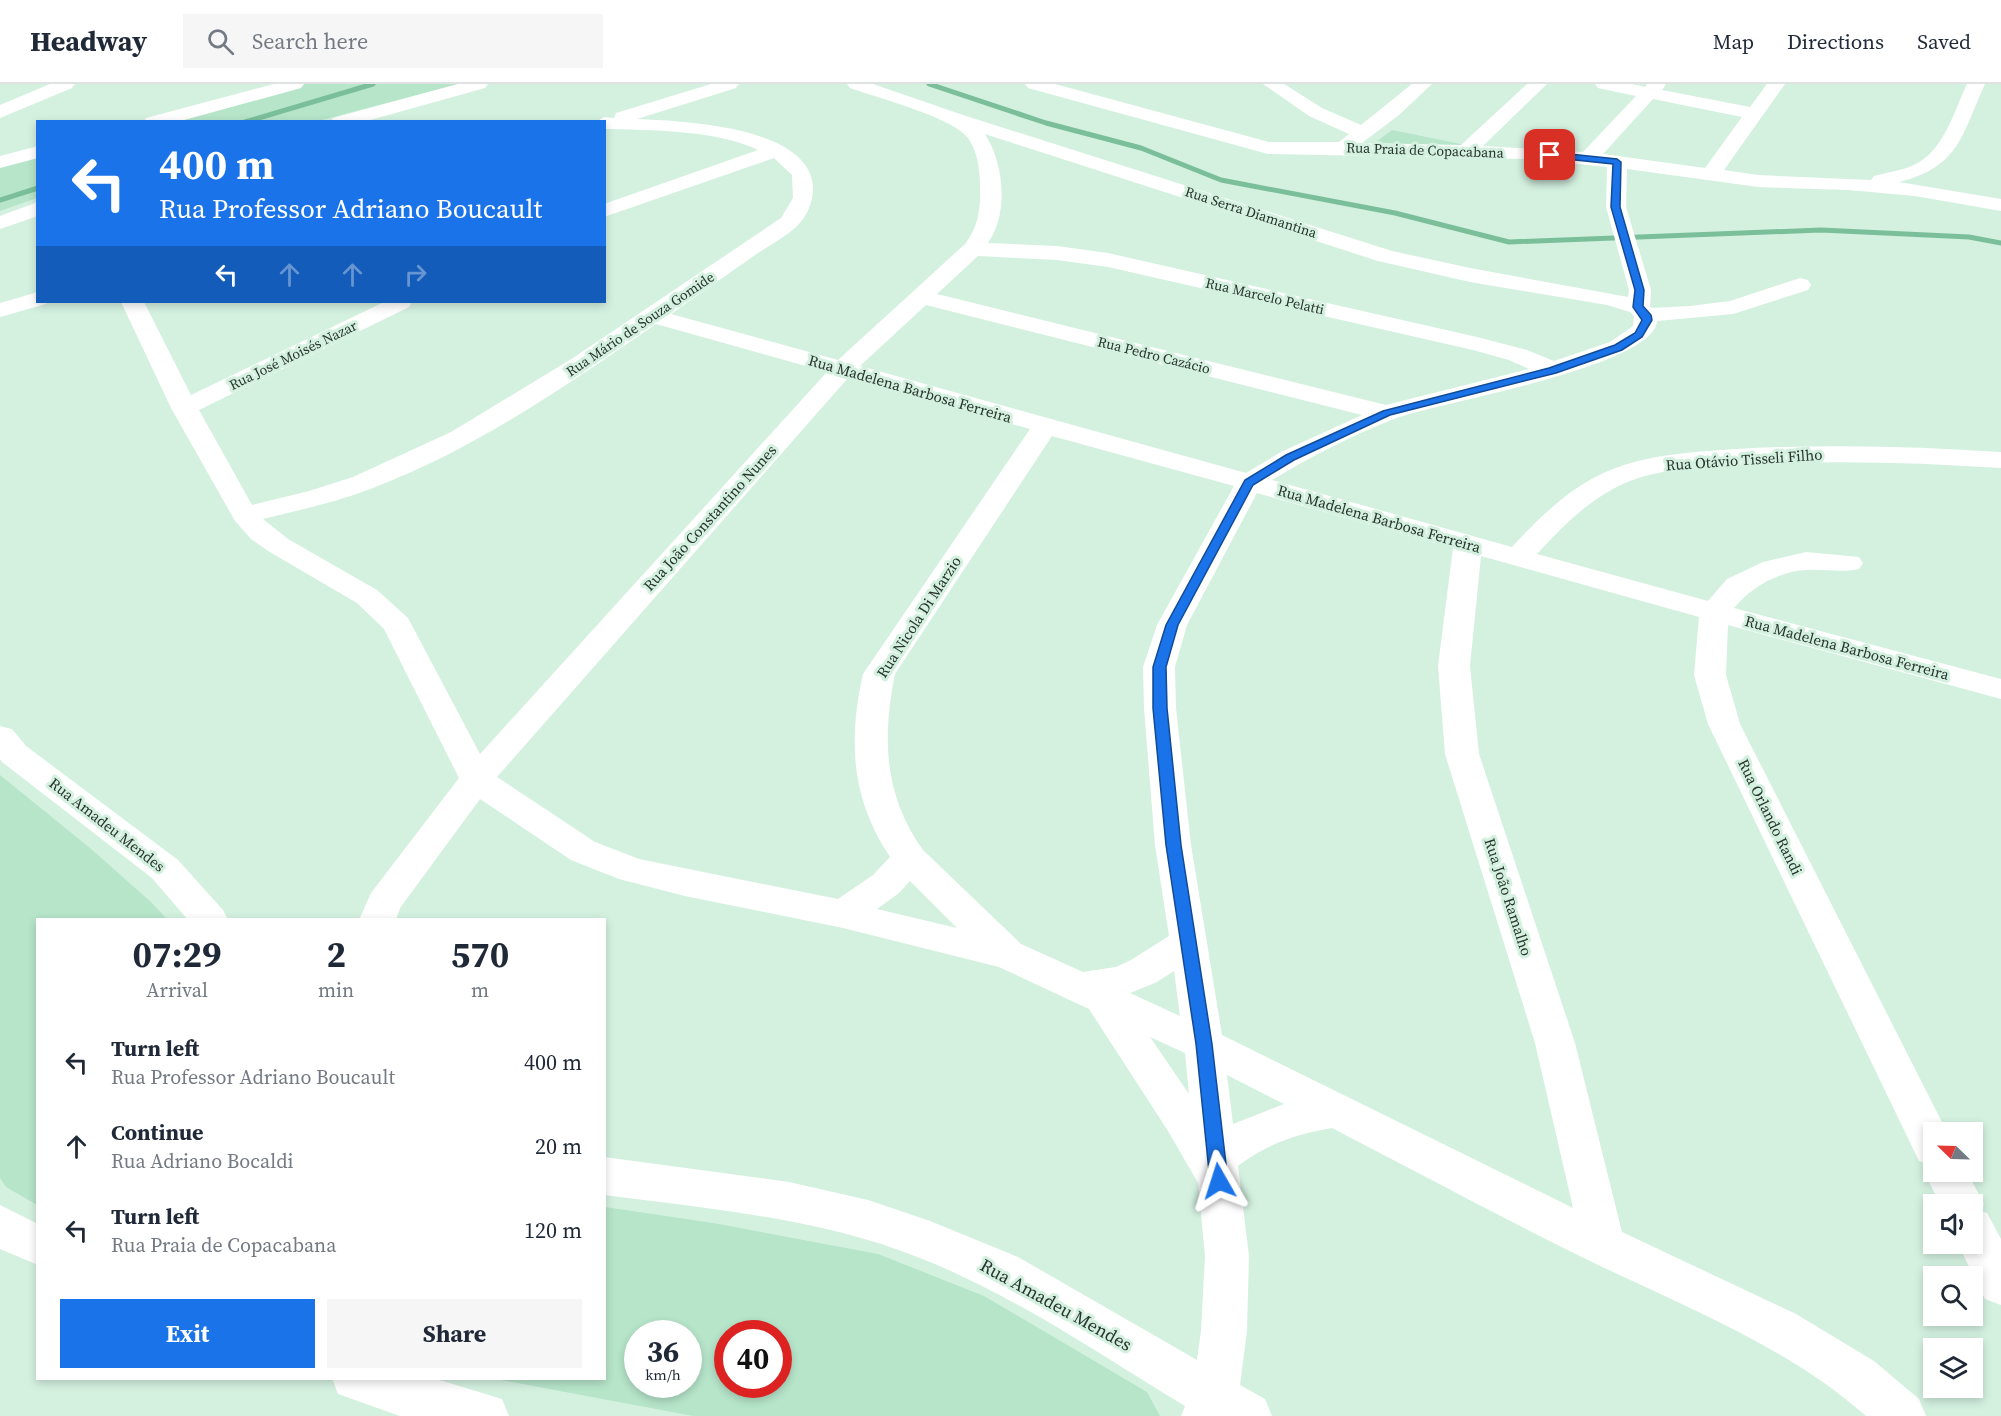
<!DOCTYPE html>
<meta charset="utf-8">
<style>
body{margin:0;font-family:"Source Serif 4",serif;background:#f6f6f7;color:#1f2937;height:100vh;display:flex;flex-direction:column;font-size:22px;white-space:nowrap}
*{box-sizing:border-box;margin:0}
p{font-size:20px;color:#747a83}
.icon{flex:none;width:33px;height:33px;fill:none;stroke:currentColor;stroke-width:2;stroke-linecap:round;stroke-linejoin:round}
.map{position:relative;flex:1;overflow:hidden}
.sheet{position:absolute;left:36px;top:834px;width:570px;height:462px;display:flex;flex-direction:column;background:#fff;border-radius:0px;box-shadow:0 3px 9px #0003}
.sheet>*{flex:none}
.top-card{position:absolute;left:36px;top:36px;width:570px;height:183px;border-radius:0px;box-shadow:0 3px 9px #0003;background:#1a73e8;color:#fff;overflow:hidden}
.needle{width:39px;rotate:293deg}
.tools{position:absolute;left:1923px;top:1038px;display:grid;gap:12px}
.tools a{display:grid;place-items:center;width:60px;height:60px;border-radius:0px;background:#fff;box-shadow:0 3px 9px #0003;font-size:30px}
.speed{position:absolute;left:624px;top:1236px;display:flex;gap:12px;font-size:30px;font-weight:700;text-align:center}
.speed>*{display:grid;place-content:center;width:78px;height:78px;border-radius:50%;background:#fff;box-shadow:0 3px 9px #0003;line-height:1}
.speed small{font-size:15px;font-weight:400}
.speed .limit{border:9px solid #d22;background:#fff;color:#111}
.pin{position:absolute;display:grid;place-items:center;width:51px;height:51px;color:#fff;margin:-26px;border-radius:12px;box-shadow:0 3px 9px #0006}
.me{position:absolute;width:66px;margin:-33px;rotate:354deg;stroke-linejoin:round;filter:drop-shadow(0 0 4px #0008)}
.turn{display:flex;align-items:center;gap:21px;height:126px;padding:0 24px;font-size:27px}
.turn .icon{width:78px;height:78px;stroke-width:2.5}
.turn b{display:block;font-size:42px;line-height:51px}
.lanes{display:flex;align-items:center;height:57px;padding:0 24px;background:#0003;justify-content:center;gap:30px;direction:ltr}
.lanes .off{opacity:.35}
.eta{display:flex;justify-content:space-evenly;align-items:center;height:102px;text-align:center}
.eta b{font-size:36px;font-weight:700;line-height:42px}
.cta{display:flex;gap:12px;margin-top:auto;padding:12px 24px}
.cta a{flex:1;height:69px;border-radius:0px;background:#1a73e8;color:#fff;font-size:24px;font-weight:700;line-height:69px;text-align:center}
.cta a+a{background:#f6f6f7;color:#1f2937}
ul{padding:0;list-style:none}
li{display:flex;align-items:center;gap:18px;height:84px;padding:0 24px}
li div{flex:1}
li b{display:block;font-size:22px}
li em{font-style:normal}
header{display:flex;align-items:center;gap:36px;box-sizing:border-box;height:84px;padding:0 30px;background:#fff;border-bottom:2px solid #e0e1e3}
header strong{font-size:28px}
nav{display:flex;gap:33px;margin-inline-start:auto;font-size:21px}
.search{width:420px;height:54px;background:#f6f6f7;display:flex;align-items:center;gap:15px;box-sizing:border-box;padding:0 21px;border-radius:0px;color:#747a83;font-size:22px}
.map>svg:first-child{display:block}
</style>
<header>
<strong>Headway</strong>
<div class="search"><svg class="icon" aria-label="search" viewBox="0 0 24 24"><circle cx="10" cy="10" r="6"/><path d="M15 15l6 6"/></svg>Search here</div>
<nav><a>Map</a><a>Directions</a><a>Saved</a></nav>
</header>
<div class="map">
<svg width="2001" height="1332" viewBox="0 0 2001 1332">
<rect width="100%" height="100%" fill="#d4f1e0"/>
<!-- green -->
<path fill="#b6e5ca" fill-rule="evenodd" d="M304,0H458L318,37L164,38Z
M1392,46L1461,60L1458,63L1373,60Z
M37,72V114L0,127V82Z
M0,691L90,764L151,818L167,835L38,836L37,1121L6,1103L0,1094Z
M605,1123L713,1139L878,1170L984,1212L1147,1308L1160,1332H693L496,1295L604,1294ZM638,1250H688V1300H638ZM728,1250H778V1300H728Z"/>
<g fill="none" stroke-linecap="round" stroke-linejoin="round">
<!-- stream -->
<path stroke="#7bbf9a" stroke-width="5" d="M929,0L1046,39L1141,64L1221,96L1395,129L1509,158L1821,146L1969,153L2001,159
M245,38L373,0
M0,116L38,104"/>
<!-- minor -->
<path fill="#fff" fill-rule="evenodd" d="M50,0H75L72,4L0,34V21Z
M274,0H304L301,4L177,38H144L146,34Z
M458,0H488L485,4L363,38H331L333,34Z
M711,0H739L736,4L637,35C683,37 808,42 813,102C814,117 807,133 796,143C785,153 770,161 758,169C729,189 700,210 671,230L838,276L965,160C978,144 981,124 980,103C980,87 978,68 968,54C952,33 878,14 850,4L847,0H873L963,31L1392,167L1470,184L1628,213L1629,206L1606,123L1607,83L1531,75L1268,70L1028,4L1025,0H1055L1269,58H1339L1349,50L1309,32L1263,0H1284L1322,24L1361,41L1412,0H1432L1399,31L1362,59L1461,61L1527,0H1547L1483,62L1583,68L1636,12L1598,4L1595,0H1632L1645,3L1647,0H1666L1662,6L1750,23L1767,0H1785L1724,86L1758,91L1871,96L1874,92C1888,88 1901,87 1914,81C1944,67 1954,27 1967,0H1985C1962,50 1960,83 1899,98L2001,115V127L1915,112L1848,106L1758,103L1627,85L1626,123L1651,206L1650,222L1652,224L1690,222L1730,217L1800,194L1808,196L1811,201L1808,206L1733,230L1657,237C1654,283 1436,319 1394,335C1353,351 1310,373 1272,396L1512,463C1540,433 1570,403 1608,387C1648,370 1694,368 1737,365C1825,360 1913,362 2001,368V384C1913,378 1825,376 1737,381C1701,384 1663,384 1630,397C1592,412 1564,441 1537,470L1708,517L1727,495L1763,478L1806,468L1859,473L1863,479L1859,485C1842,489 1825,485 1807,486C1779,487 1751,503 1734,524L2001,595V615L1728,541L1726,591L1740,640L1947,1048H1934V1088H1967L1984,1120L1981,1127L1987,1129L2001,1155V1221L1985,1215L1958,1160H1972V1120H1940L1924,1088L1928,1080L1919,1077L1708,640L1694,591L1699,533L1481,472L1470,582L1479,670L1575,959L1622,1148L1796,1230L1874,1277L1919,1315L1926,1332H1866C1788,1263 1688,1224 1594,1179C1506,1136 1419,1089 1332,1044C1296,1050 1267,1060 1238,1082L1249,1172L1247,1247L1240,1301L1265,1315L1272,1332H1181L1185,1322C1099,1270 1014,1211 920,1174C820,1134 711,1125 604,1111V1073L789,1098L868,1116L930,1137L1018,1173L1197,1276L1201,1247L1205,1172L1198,1099L1168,1047L1089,925L999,883L843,844L685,812L619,795L571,776L480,715L400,824L396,836H359L371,809L459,694L384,545L357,519L268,467L251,455L235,437L171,324L121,218H144L191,311L384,218H412L409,223L199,326L252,421L309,407L353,393L451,348L573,274L781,134L793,114L792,91L774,74L604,133V120L758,66C718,46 649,46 604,45V38H596L604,33L614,34L616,29ZM1653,15L1742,33L1705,84L1603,70ZM985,50L1378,177L1470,198L1607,221L1630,228L1634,232L1633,242L1610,258L1554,277L1527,266L1477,253L1108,169L1057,162L988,159C1009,129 1004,80 985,50ZM978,172L1057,176L1108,183L1473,266L1509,276L1529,285L1386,321L937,210ZM926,221L1362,331L1281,368L1246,389L860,282ZM656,240L827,288L480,670L408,534L377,506L288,455L263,435C300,426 337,418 373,404C475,365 566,302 656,240ZM848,294L1030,345L863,590C848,656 851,715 890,773L873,791L838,815L639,775L595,758L497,693ZM1052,352L1234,402L1157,541L1143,583L1144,624L1155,761L1169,852L1131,876L1116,883L1083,888L1021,860L923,766C884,712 882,654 895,590ZM1257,409L1453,464L1438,582L1445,670L1535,959L1573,1124L1222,951L1191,761L1176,624L1175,583L1187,541ZM910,797L957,844L877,825L899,809ZM1174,887L1180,932L1130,909L1157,898ZM1150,953L1185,969L1189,1010ZM1227,991L1284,1020L1233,1040Z
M38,62V74L0,84V72Z
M38,118V132L0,145V132Z
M38,208V218H48L46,220L0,233V219Z
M0,642L12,645L26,662L178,776L223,826L228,836H188L152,794L2,678L0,675Z
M0,1121L38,1140V1181L0,1165Z
M332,1294H433L502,1315L509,1332H400L338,1310Z"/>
</g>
<!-- route -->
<path fill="#1a73e8" stroke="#114b97" stroke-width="1.5" d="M1550,68L1617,75L1621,78L1620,123L1644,206L1643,222L1651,231L1652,236L1642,253L1622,266L1556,289L1390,331L1294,376L1253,401L1178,541L1166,583L1167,624L1181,761L1212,960L1228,1097L1225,1103L1219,1105L1213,1103L1210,1097L1196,960L1166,761L1153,624V583L1166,541L1245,396L1286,371L1383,327L1549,284L1615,261L1635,249L1642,236L1633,223L1635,206L1611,123L1613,80L1547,73V69Z"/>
<g text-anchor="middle" stroke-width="6" stroke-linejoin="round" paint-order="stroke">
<!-- far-street labels -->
<g font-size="14" fill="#28342d" stroke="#d4f1e0">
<text transform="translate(1425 66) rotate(2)" y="5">Rua Praia de Copacabana</text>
<text transform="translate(1251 128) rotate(18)" y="5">Rua Serra Diamantina</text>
<text transform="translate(1265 212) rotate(13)" y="5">Rua Marcelo Pelatti</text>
<text transform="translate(640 240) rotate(-34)" y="5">Rua Mário de Souza Gomide</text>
<text transform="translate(293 271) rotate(-26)" y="5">Rua José Moisés Nazar</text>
<text transform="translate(1154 271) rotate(14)" y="5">Rua Pedro Cazácio</text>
</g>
<!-- street labels -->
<g font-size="15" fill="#28342d" stroke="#d4f1e0">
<text transform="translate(910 305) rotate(16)" y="5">Rua Madelena Barbosa Ferreira</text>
<text transform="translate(1744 376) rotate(-4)" y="5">Rua Otávio Tisseli Filho</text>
<text transform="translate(710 434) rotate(-48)" y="5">Rua João Constantino Nunes</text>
<text transform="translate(1379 435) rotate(16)" y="5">Rua Madelena Barbosa Ferreira</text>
<text transform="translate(919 533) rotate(-57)" y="5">Rua Nicola Di Marzio</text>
<text transform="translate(1847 564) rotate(15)" y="5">Rua Madelena Barbosa Ferreira</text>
<text transform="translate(1770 733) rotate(64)" y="5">Rua Orlando Randi</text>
<text transform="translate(107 741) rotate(38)" y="5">Rua Amadeu Mendes</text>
<text transform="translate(1508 813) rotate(72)" y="5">Rua João Ramalho</text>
</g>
<!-- near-street labels -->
<g font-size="18" fill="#28342d" stroke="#d4f1e0">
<text transform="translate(1056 1221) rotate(29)" y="6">Rua Amadeu Mendes</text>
</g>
</g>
</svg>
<div class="tools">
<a><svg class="needle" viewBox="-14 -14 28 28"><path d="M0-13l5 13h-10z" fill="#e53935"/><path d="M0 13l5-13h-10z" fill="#747a83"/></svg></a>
<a><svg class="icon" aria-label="sound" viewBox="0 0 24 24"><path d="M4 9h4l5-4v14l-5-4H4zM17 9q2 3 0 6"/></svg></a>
<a><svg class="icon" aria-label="search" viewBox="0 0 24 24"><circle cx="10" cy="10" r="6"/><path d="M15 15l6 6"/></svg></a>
<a><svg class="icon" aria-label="layers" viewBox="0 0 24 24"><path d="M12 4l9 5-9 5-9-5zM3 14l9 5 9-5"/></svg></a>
</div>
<div class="speed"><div>36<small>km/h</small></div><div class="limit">40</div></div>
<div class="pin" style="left:1550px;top:71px;background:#d93025"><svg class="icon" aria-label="arrive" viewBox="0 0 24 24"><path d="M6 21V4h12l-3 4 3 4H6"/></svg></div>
<svg class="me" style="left:1219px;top:1097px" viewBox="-20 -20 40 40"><path d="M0-17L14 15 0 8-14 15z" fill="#1a73e8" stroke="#fff" stroke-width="4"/></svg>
<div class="top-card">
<div class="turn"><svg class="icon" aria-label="left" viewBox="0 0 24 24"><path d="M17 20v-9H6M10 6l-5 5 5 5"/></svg><div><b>400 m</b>Rua Professor Adriano Boucault</div></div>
<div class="lanes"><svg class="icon" aria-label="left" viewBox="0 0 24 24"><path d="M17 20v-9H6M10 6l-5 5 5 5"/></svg><svg class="icon off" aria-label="ahead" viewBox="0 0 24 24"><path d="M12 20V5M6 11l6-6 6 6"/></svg><svg class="icon off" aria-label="ahead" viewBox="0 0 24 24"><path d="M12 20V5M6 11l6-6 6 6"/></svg><svg class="icon off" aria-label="right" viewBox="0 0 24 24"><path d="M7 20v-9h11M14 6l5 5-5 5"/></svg></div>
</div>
<section class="sheet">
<div class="eta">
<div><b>07:29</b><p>Arrival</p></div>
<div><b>2</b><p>min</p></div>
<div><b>570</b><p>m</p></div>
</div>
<ul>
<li><svg class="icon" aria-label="left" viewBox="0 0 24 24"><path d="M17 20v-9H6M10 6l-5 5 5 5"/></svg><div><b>Turn left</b><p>Rua Professor Adriano Boucault</p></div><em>400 m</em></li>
<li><svg class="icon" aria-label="ahead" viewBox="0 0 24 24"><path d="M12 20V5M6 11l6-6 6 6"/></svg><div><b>Continue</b><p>Rua Adriano Bocaldi</p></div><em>20 m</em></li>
<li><svg class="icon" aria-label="left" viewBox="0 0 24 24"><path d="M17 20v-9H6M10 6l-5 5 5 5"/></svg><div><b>Turn left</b><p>Rua Praia de Copacabana</p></div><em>120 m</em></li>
</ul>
<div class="cta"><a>Exit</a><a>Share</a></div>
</section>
</div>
